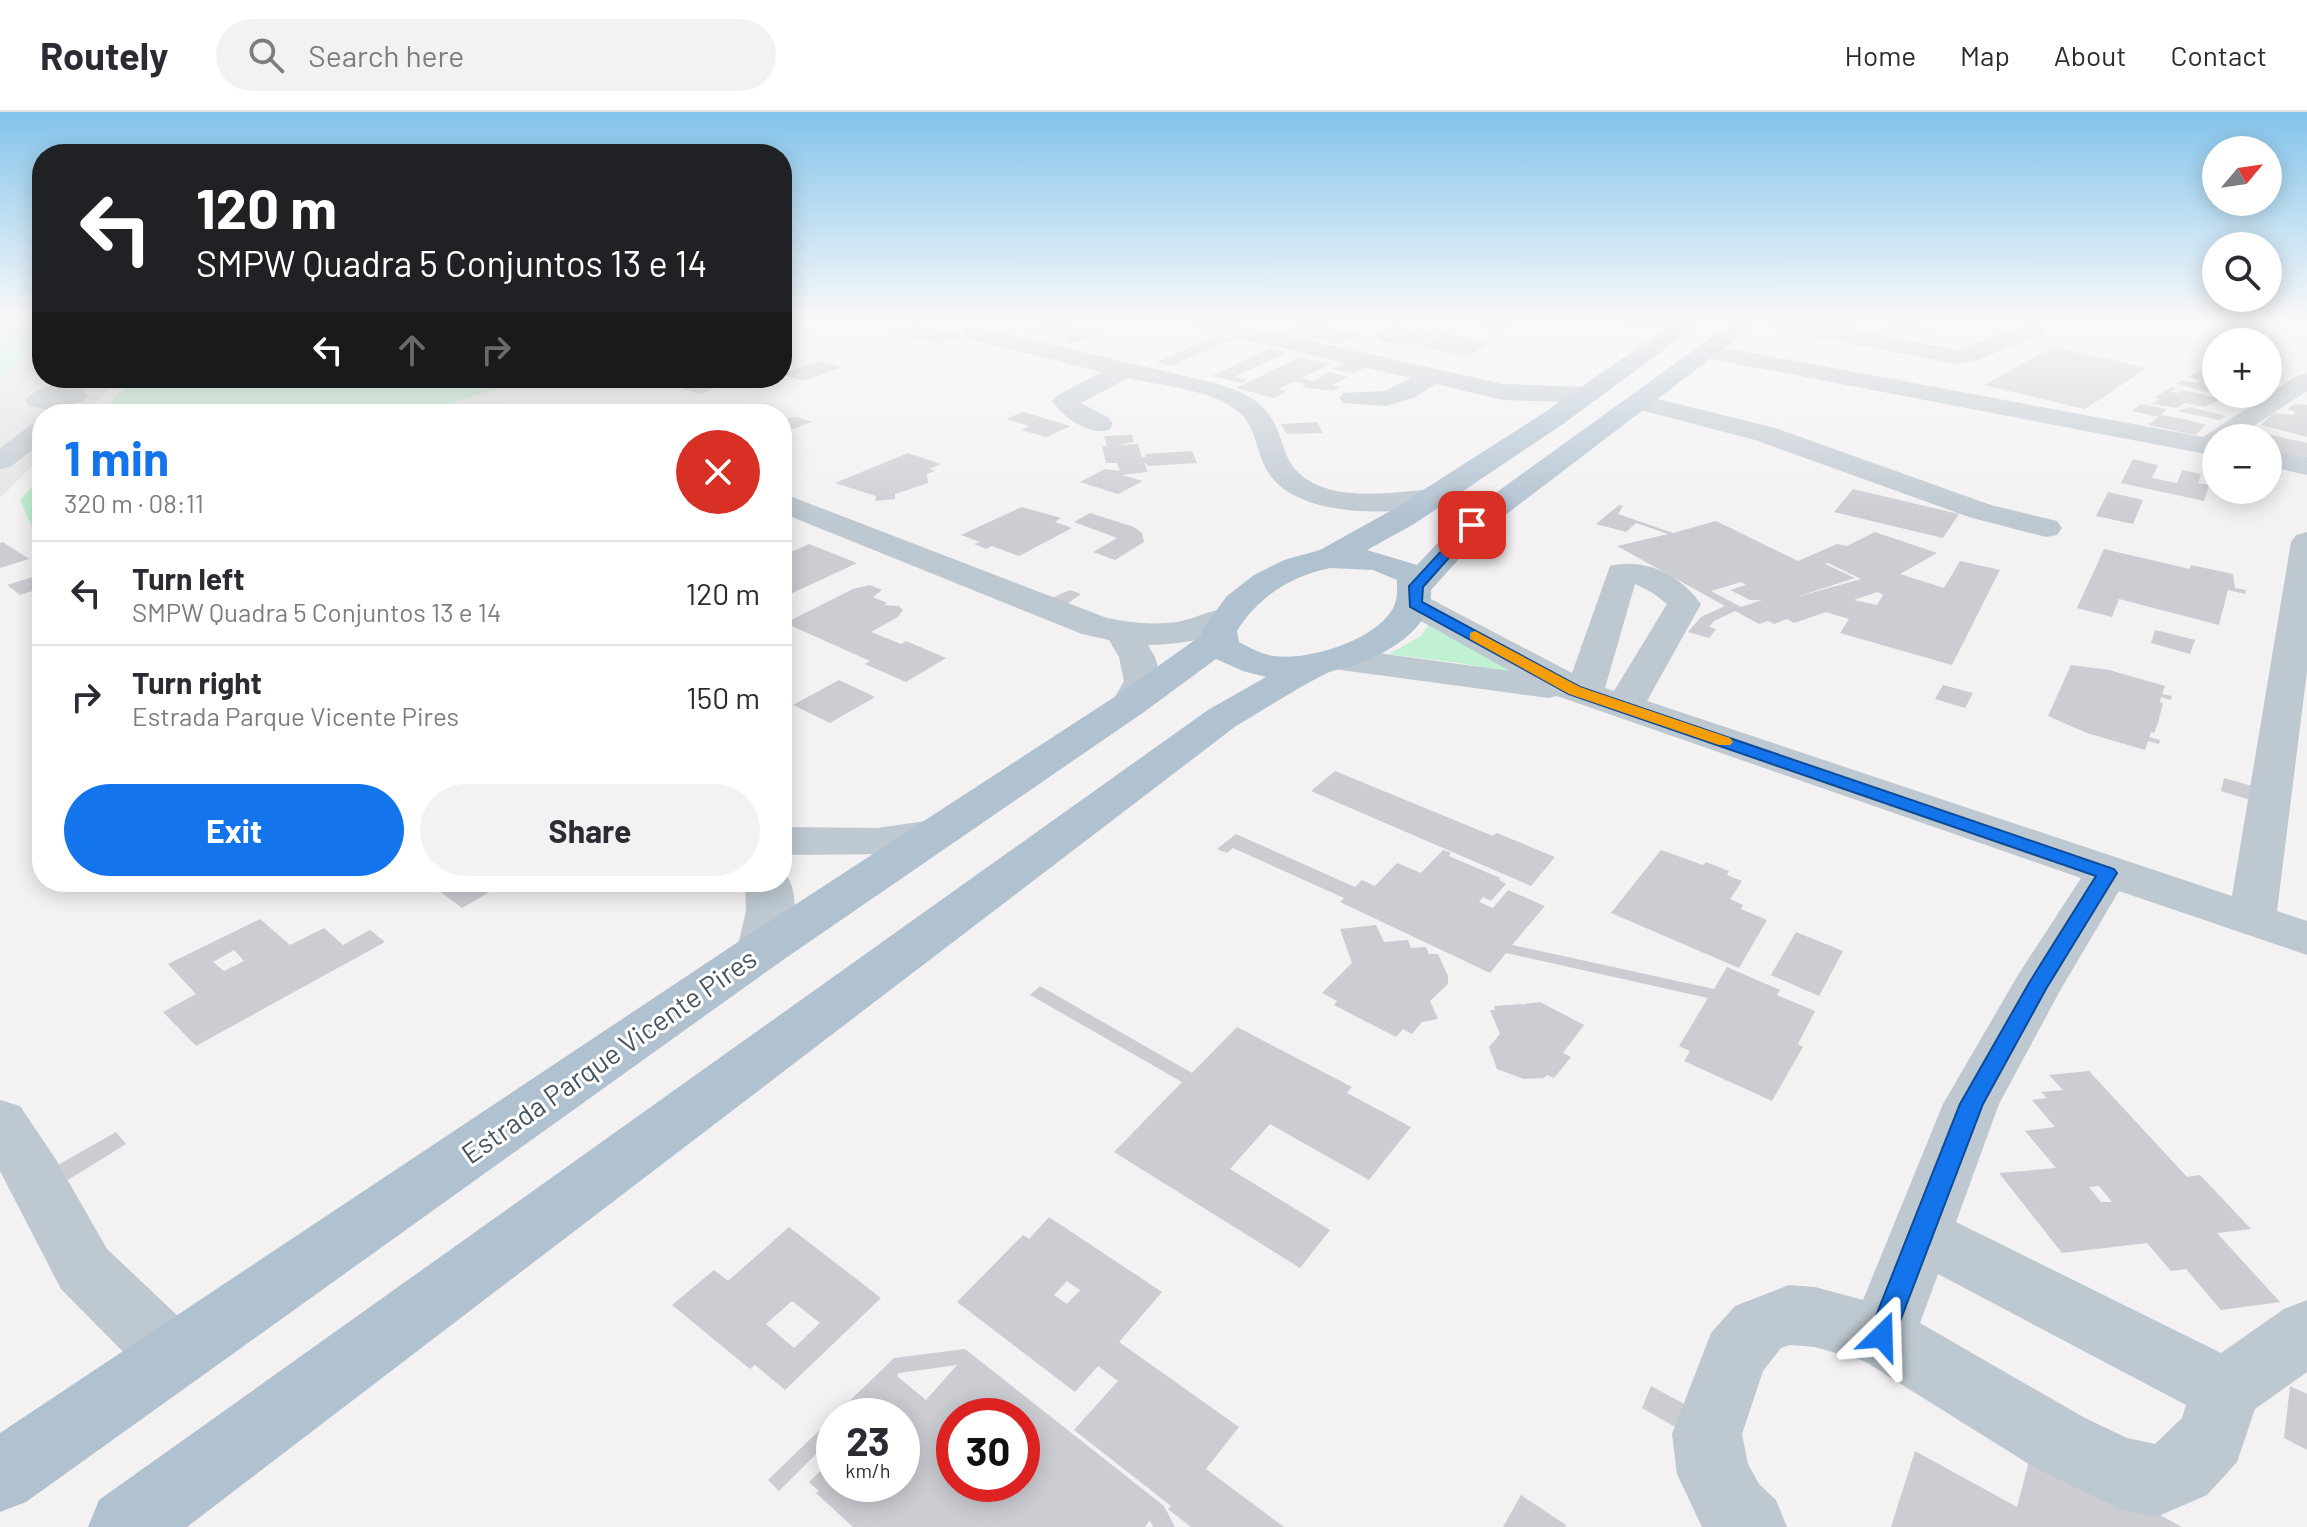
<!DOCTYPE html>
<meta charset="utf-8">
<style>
body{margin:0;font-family:Barlow,sans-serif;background:#f2f2f3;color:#2b2b33;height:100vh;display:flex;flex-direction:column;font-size:30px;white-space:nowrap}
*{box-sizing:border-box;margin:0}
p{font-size:26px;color:#7c7c81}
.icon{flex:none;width:44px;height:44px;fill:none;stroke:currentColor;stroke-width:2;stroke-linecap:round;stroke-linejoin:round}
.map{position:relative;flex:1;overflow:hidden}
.side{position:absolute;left:32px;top:292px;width:760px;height:488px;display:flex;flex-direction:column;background:#fff;border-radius:32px;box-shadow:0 4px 20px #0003}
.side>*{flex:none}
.top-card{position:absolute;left:32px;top:32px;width:760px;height:244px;border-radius:32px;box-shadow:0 4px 20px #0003;background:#202124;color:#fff;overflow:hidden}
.needle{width:52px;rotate:61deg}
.controls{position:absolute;left:2202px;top:24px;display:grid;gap:16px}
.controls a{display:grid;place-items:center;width:80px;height:80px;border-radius:50%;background:#fff;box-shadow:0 4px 20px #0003;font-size:40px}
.speed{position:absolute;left:816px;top:1286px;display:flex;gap:16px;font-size:40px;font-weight:700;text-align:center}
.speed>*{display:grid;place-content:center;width:104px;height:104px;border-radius:50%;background:#fff;box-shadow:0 4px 20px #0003;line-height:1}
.speed small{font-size:20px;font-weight:400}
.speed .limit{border:12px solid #d22;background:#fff;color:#111}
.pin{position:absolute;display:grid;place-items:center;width:68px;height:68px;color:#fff;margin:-34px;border-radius:16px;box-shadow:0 4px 12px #0006}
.me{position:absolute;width:88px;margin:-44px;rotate:22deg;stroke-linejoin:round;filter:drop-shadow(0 0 6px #0008)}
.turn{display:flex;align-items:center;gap:28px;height:168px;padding:0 32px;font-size:36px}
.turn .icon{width:104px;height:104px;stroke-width:2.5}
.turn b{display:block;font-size:56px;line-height:68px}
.lanes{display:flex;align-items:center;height:76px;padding:0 32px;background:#0003;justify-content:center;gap:40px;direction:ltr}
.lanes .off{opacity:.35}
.round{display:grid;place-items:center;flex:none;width:84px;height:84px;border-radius:42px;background:#f2f2f3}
.summary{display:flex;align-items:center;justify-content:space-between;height:136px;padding:0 32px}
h1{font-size:48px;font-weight:700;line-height:60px;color:#1374eb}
.button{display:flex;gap:16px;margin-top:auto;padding:16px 32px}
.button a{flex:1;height:92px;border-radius:48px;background:#1374eb;color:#fff;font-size:32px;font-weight:700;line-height:92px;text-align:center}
.button a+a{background:#f2f2f3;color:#2b2b33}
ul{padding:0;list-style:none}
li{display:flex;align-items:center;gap:24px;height:104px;padding:0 32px;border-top:2px solid #e1e1e2}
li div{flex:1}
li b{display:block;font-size:30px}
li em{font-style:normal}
header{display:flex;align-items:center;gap:48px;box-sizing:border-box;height:112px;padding:0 40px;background:#fff;border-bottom:2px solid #e1e1e2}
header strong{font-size:38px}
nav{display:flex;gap:44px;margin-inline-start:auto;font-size:28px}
.search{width:560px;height:72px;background:#f2f2f3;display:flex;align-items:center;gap:20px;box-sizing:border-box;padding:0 28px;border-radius:44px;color:#7c7c81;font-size:30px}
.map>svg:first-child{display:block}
</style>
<header>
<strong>Routely</strong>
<div class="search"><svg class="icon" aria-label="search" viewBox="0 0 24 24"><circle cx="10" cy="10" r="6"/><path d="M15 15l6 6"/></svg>Search here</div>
<nav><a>Home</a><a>Map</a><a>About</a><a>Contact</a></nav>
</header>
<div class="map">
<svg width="2307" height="1415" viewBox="0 0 2307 1415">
<rect width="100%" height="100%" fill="#f3f1f1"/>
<!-- education -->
<path fill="#e4e2e3" d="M0,209H42V266H120L84,302H42V344L0,386Z"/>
<!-- green -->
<path fill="#bff1d2" d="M42,223V228L0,264V226Z
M134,266H535L413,302H100Z
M42,364V412L32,415L20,388Z
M1435,504L1554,569L1459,551L1389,542L1421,524Z"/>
<!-- building -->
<path fill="#cbcdd3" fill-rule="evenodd" d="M1046,209H1060L1105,218L1070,232L1065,230L1070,228L1048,222L1059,218L1039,224L1020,219Z
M1287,209L1332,212L1343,215L1335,218L1350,222L1364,220L1339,232L1286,222L1299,214Z
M1479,209H1522L1504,219L1494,220L1472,213Z
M1826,209H1849L1862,212L1855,218L1823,213Z
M1883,209H1910L1935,218L1932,221L1924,220L1919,226L1875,220L1889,212Z
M1970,209H2008L2000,216Z
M913,211L937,217L963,224L940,232L890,219Z
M1396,211L1416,215L1400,223L1404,224L1420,216L1440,220L1418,232L1402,233L1377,228L1379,224L1373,223Z
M1444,221L1491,231L1466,244L1419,234Z
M1217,224L1232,227L1171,254L1156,250Z
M2053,235L2147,256L2085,297L1984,273Z
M1271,236L1287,240L1234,265L1247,268L1242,271L1212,264Z
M1300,245L1330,252L1302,266L1313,269L1330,260L1348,265L1332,273L1341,275L1333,279L1301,275L1306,272L1295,269L1278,277L1286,279L1274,286L1236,276Z
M820,248L843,255L804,269L782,262Z
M1351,248L1372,252L1354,261L1333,257Z
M2200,259L2216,263L2208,267L2216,269V282L2175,272L2183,268L2197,271L2201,269L2187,265Z
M701,266L724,273L699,282L681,276L693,272L676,267Z
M2173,275L2176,276L2171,280L2178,281L2182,278L2222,287L2204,295L2185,291L2177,296L2151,292L2160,287L2154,285Z
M2141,292L2167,297L2158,305L2132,299Z
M2304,292L2307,293V325L2261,313L2273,301L2292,303L2296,300L2288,298L2292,293Z
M2189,295L2226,304L2219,308L2177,299Z
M1023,300L1071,314L1046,325L1021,318L1030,314L1006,307Z
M2161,303L2184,307L2206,313L2195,323L2148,313Z
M798,305L812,310L782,321V307Z
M1317,310L1323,321L1287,322L1281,312Z
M2259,320L2307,331V345L2268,338V326H2242Z
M1132,323L1134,330L1118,333L1138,332L1142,345H1146L1145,342L1192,339L1197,351L1149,354L1144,350L1148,360L1122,363L1143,369L1118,382L1080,370L1105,357L1120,359L1117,351H1106L1102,334H1107L1104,324Z
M908,341L941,352L929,357L935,359L927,362L928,371L895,382V387L875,389L876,384L835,371Z
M2133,347L2158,353L2152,366L2177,371L2182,358L2201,362L2198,371L2209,373L2204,389L2121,371Z
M1853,377L1959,402L1943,426L1834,400Z
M2108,380L2143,388L2133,412L2096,404Z
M1619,393L1623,394L1618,402L1673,421L1716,409L1798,449L1837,432L1847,434L1875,420L1937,441L1900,462L1944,476L1960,449L2000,458L1952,553L1840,521L1849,507L1826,500L1794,511L1787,507L1774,512L1768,509L1759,512L1735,499L1714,509L1709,515L1716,517L1709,526L1688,520L1701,505L1725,494L1617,434L1668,422L1636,411L1626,420L1596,412ZM1828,451L1861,467L1793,486L1855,466L1825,452ZM1741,470L1746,473L1730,478L1750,488H1762L1741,495L1711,479ZM1877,480L1883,483L1877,493L1854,488Z
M1022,395L1061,406L1055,410L1072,416L1019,444L992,434L986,437L974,432L980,430L961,423Z
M1090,401L1134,415L1142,421L1144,430L1115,448L1093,440L1117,426L1074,410Z
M3,430L29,447L0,456V431Z
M809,432L857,451L782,486V444Z
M2104,437L2190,457L2191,453L2233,462L2235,476L2246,478L2245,482L2228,478L2219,513L2119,487L2112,505L2077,496Z
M42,462V476L20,483L7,473Z
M870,473L882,478L873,485L887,491L884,493L899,494L903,498L898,505L871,520L901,532L906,529L946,546L906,570L865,552L870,549L785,511L853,477Z
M1070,478L1081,482L1064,494L1047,488Z
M2155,518L2195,528L2190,542L2151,531Z
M2071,553L2109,558L2165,574L2162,582L2172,584L2171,588L2161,585L2160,590L2163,591L2158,611L2154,621L2151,620L2149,625L2160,628L2159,632L2148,629L2145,638L2087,621L2048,604Z
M839,568L875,585L830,611L793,593Z
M1943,573L1973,581L1965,596L1935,587Z
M1335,659L1493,724L1497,721L1555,745L1531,774L1311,679Z
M2224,666L2252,674L2250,688L2221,679Z
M1236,722L1355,775L1362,768L1375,774L1397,751L1421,761L1443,738L1451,741L1449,744L1500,766L1499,768L1506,772L1491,789L1483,785L1479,790L1493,796L1508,778L1545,794L1512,833L1714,877L1727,855L1780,878L1777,883L1815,899L1798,932L1803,935L1772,989L1684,949L1690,939L1679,934L1708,886L1506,841L1490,861L1340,790L1344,786L1233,736L1227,741L1217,737Z
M1661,738L1703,753L1706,750L1729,759L1727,763L1742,769L1730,787L1743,793L1741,797L1767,808L1739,856L1611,801Z
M427,770H472L488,781L462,796Z
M260,807L290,833L324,816L343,833L370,818L385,830L196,934L163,900L196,882L168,852ZM234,838L244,849L224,859L213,850Z
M1376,813L1384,830L1408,828L1411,836L1426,835L1429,842H1438L1448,864V872L1430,889L1438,907L1422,910L1412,922L1403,917L1396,925L1334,893L1337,889L1322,881L1352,851L1340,817Z
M1796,820L1843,839L1819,884L1771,863Z
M1040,874L1192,961L1237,915L1352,975L1347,981L1411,1015L1369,1068L1270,1012L1230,1057L1330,1118L1300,1156L1114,1040L1182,970L1030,883Z
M1540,890L1584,913L1563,941L1571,945L1554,966L1547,963L1544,966L1524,967L1497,957L1489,935L1500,922L1490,898H1495L1494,894L1523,892L1525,895L1524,892Z
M2089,959L2187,1065L2200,1063L2251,1117L2217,1121L2280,1190L2221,1198L2186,1157L2171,1159L2147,1131L2062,1141L1999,1061L2056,1056L2025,1019L2055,1015L2032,988L2047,986L2041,980L2063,978L2049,963ZM2099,1074L2112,1090H2101L2089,1075Z
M116,1020L126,1032L68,1068L56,1054Z
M1049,1105L1162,1180L1119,1230L1239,1315L1206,1357L1284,1415H1191L1168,1397L1171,1394L1074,1318L1118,1269L1098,1254L1075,1280L957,1190L1023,1123L1029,1127ZM1067,1169L1080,1178L1067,1192L1054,1183Z
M789,1115L881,1186L785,1278L755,1253L750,1257L672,1193L714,1158L728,1169ZM792,1189L820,1211L794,1236L766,1212Z
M965,1237L1164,1394L1175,1415H1153L1150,1408L1145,1415H853L816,1381L819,1379L809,1370L834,1346V1372H902V1304H834V1324L779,1379L768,1368L894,1246ZM957,1253L926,1288L897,1264L899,1261ZM954,1304H1022V1372H954Z
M1651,1274L1686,1293L1677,1316L1642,1296Z
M2290,1274L2307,1282V1338L2284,1326Z
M1915,1339L2017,1395L2029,1349L2059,1348L2182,1415H1891Z
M1521,1383L1566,1413L1565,1415H1503Z"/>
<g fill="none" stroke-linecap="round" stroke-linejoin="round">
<!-- minor -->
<path fill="#bec8d0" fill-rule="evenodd" d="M42,209V222L0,225V211Z
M1182,209H1224L1503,272L1588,275L1597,278L1601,283L1597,288L1588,291L1503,288L1436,272L1413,286L1387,294L1343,291L1339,286L1343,281L1385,279L1411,266L1193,216Z
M1607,209H1700L1701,211C1692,221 1617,219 1607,209Z
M1761,209H1809L1957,238L2035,209L2044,211L2047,216L2044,221L1978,248L1957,252L1772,216Z
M974,214L1214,271C1245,280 1267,289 1279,322C1283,333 1286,346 1294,356C1325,392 1389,381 1431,377L1442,380L1446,386L1442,392C1395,404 1297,407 1268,360C1257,343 1255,312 1239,300C1211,277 1162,274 1128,266L1081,291L1109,306L1113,312L1109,318C1088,323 1064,306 1052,289L1056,284L1102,260L966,226L963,221L966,216Z
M1709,233L2203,325L2298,263L2307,261V279L2235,326H2216V344L1701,245L1697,240L1701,235Z
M72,272L81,275L88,284L84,289L50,298L29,294L25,289C36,275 55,273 72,272Z
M1642,283L1775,316L1991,393L2057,409L2062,416L2057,423L2046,425L1969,405L1755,328L1633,296L1629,291L1633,286Z
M42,310V331L10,355L0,357V336L32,312Z
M2268,338L2307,345V363L2268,354Z
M782,381L1107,506C1130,511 1154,513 1177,510C1199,506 1216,493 1238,499L1244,506C1229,527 1172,533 1148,533L1155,545L1162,569L1144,600L1130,604L1116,600L1111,592L1124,569L1119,545L1109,528L1082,522L782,401Z
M2307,420V559L2277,799L2307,809V843L2119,779L2061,877L1999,992L1956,1110L2221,1241L2284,1197L2307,1188V1260L2255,1297L2237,1350L2207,1383L2156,1405L2120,1397L2035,1356L1864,1249L1815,1235L1790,1233L1781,1236L1763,1259L1742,1322L1748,1352L1759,1372L1776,1388L1787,1415H1702L1677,1362L1672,1322L1711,1221L1735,1194L1789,1173L1815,1175L1863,1188L1943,992L2018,863L2081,766L1557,584L1548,586L1341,558L1328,555L1323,547L1328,539L1341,536L1510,559L1403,499L1398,492L1403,485L1415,482L1427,485L1572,561L1610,454C1645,445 1681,463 1701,492L1647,589L2232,784L2291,430L2296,423ZM1635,472L1653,481L1667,492L1614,579L1605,576ZM1938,1162L2186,1293L2182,1306L2155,1332L2127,1326L2085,1306L1920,1211Z
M933,708L949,712L955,722L949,732L896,742L782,743V715L877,716Z
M782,759C804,777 793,828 780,850L762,855L744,850L737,838L746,799L745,770H782Z
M0,988L20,994L55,1046L107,1137L197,1222L207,1244L197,1266L173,1275L149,1266L61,1177L0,1059Z"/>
<!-- major -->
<path fill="#b0c1d0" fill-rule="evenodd" d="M1677,209H1703L1563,312L1414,412L1367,438L1417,453L1461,406L1734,209H1760L1483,420L1431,478C1434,515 1387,542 1357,552C1348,556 1336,557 1327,561C1296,576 1266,597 1236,614L187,1415H88L99,1388L1208,598L1266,565L1243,559L1216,547L1144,600L780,850L26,1390L0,1400V1321L744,826L1116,584L1202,523L1201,519L1227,484L1254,463L1284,448L1320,438L1392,398L1545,300ZM1330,456L1373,458L1397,468C1397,480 1398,488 1392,498C1373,529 1308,549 1273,544C1261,542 1250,536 1239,530L1237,519C1258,485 1291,464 1330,456Z"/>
</g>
<!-- sky -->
<linearGradient id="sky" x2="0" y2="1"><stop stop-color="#83c4eb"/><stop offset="0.51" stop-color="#faf9f9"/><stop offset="1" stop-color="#faf9f9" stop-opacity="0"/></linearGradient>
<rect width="2307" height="408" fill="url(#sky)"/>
<!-- route -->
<path fill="#1374eb" stroke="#0c4b99" stroke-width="2" d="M1467,411L1478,413L1423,475L1422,490L1580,575L2114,757L2117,761L2046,877L1983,992L1891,1233L1882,1236L1872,1233L1868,1224L1960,992L2029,871L2096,764L1569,582L1410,495L1409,474Z"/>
<!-- slow -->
<path fill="#f59e0b" d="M1475,519L1580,575L1730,626L1733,630L1730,633H1719L1569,582L1470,527V521Z"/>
<g text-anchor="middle" stroke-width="6" stroke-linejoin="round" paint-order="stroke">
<!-- near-street labels -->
<g font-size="28" fill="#48545f" stroke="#fff">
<text transform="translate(609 944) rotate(-35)" y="10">Estrada Parque Vicente Pires</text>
</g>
</g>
</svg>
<div class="controls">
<a><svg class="needle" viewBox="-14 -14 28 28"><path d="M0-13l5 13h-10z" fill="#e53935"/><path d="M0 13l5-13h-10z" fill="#7c7c81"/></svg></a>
<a><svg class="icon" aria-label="search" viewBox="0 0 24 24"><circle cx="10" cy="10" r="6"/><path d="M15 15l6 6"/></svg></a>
<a>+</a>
<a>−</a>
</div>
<div class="speed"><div>23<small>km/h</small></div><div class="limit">30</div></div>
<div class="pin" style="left:1472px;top:413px;background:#d93025"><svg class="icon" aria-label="arrive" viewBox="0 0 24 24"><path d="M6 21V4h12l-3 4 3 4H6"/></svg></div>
<svg class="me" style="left:1882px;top:1224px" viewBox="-20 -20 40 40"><path d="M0-17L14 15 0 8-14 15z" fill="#1374eb" stroke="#fff" stroke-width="4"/></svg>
<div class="top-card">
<div class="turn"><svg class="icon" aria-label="left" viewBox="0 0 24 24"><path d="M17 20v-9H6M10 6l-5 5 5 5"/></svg><div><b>120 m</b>SMPW Quadra 5 Conjuntos 13 e 14</div></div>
<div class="lanes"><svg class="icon" aria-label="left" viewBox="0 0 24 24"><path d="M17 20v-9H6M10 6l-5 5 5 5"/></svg><svg class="icon off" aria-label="ahead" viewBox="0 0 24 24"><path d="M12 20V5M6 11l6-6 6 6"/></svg><svg class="icon off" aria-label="right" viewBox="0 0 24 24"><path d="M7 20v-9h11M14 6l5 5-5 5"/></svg></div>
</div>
<section class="side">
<div class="summary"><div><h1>1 min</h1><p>320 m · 08:11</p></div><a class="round" style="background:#d93025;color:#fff"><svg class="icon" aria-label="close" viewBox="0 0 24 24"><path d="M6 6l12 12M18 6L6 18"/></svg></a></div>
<ul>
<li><svg class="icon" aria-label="left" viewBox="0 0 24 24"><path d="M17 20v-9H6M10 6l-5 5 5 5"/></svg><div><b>Turn left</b><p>SMPW Quadra 5 Conjuntos 13 e 14</p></div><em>120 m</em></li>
<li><svg class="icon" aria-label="right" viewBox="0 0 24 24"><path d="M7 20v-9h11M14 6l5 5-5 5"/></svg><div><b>Turn right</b><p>Estrada Parque Vicente Pires</p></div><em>150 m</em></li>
</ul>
<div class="button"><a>Exit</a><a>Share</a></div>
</section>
</div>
